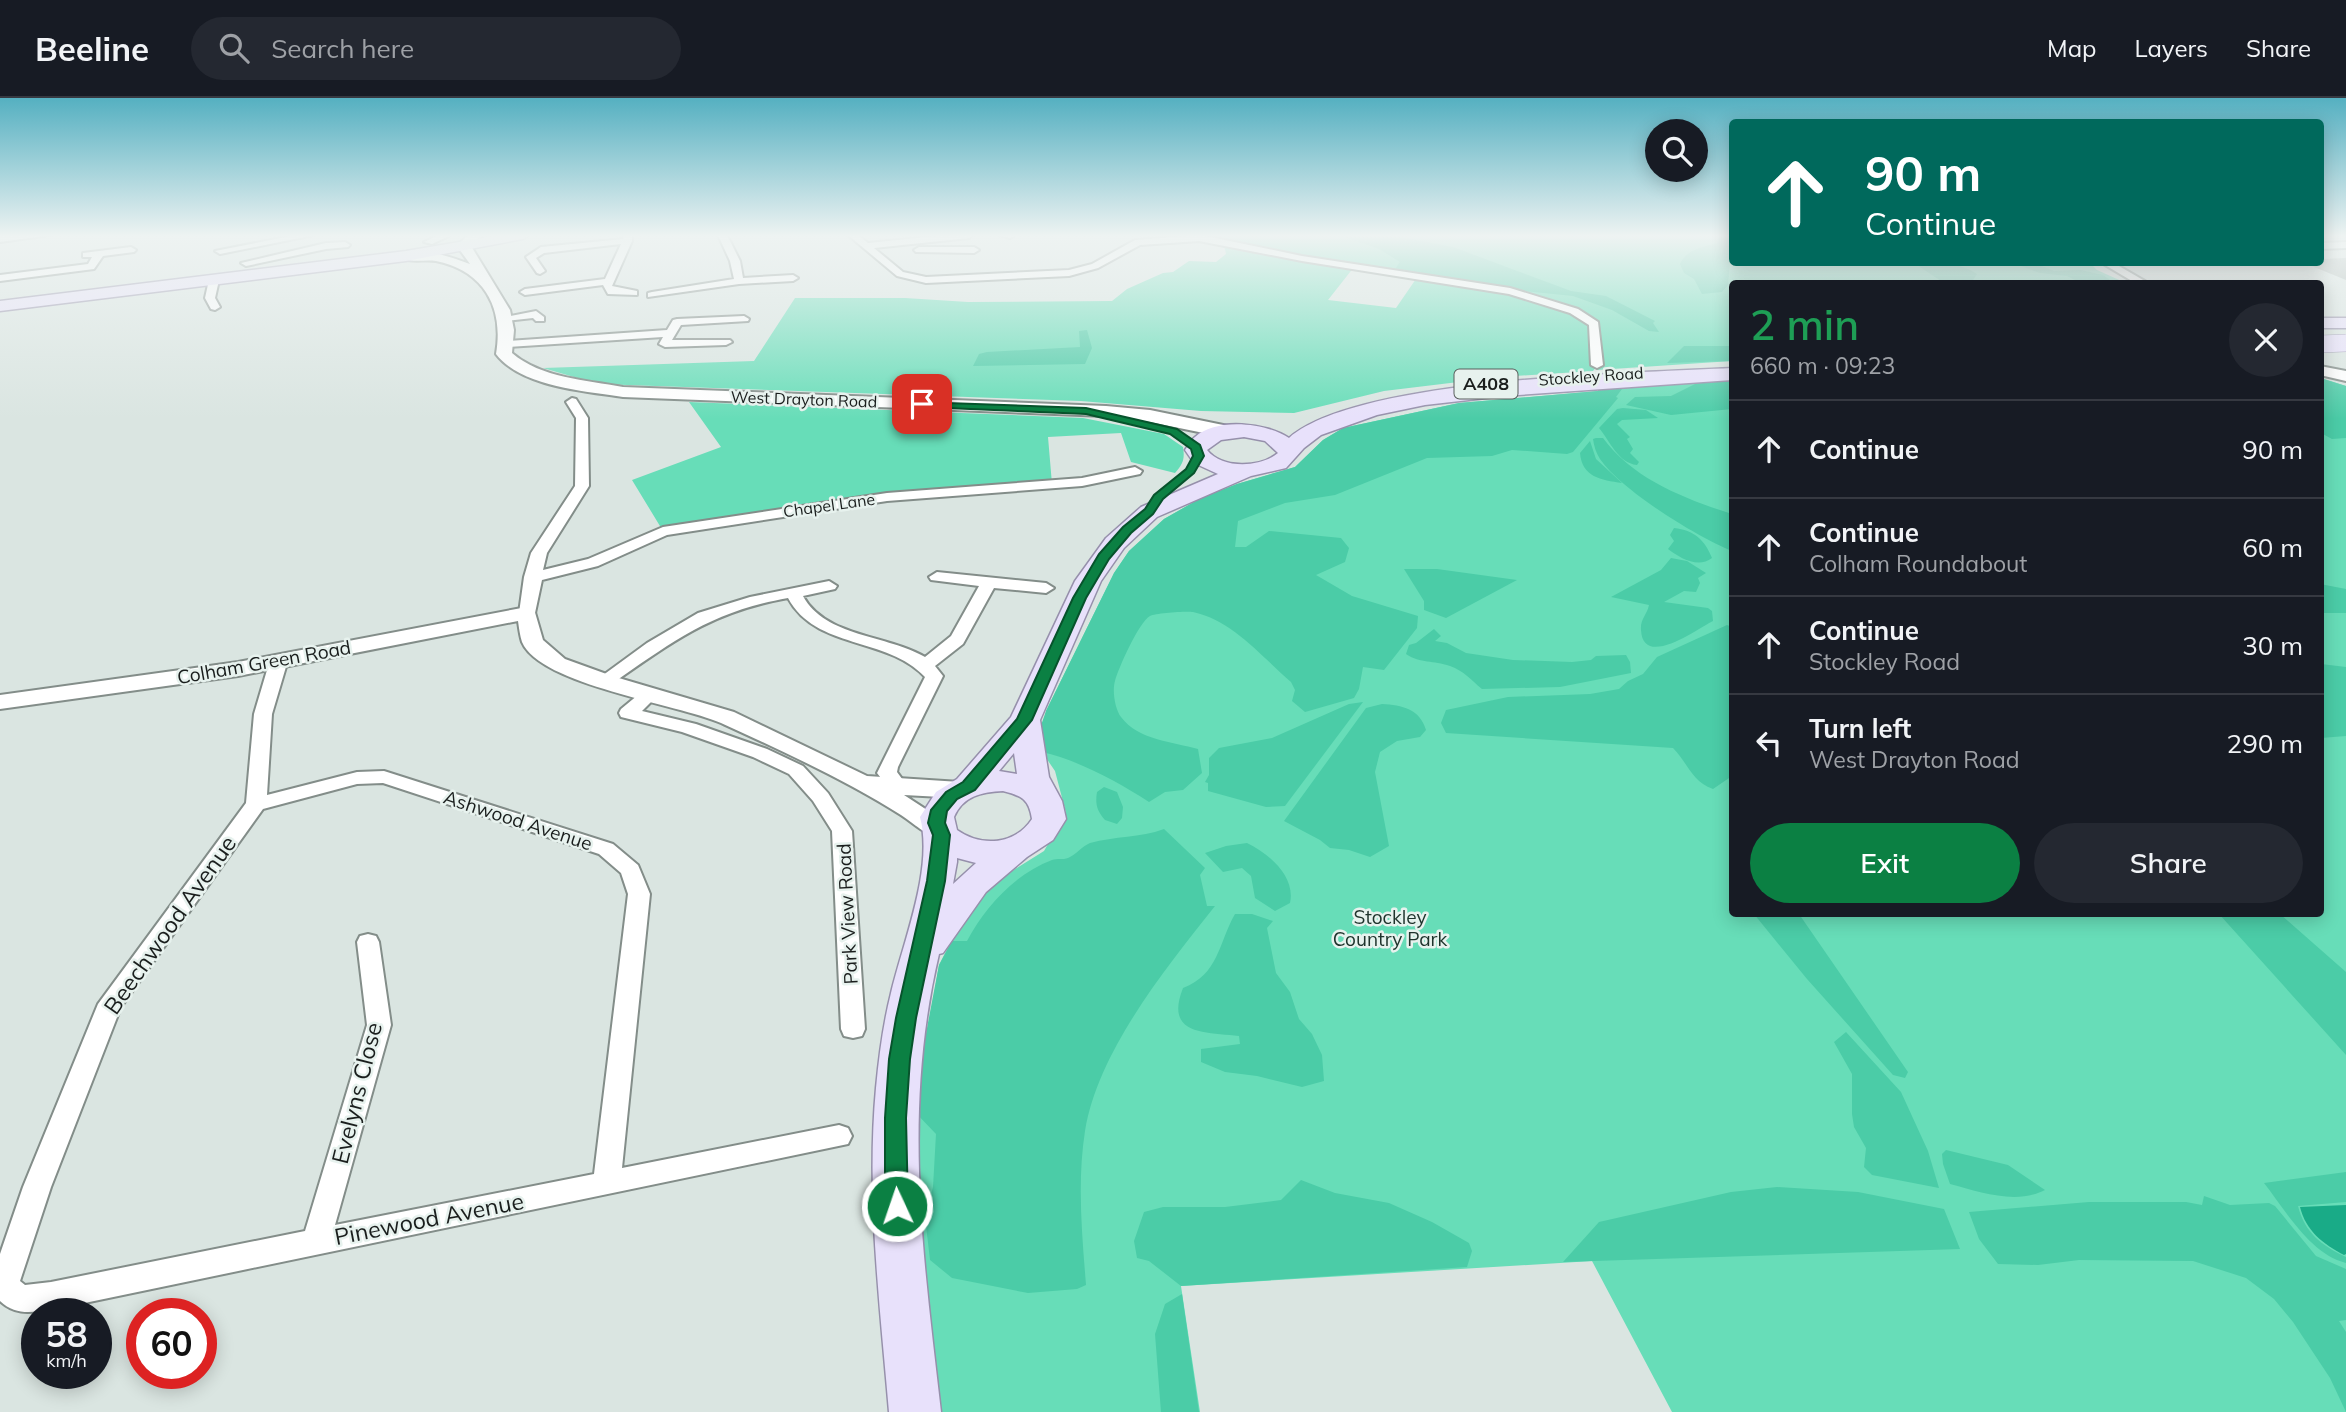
<!DOCTYPE html>
<meta charset="utf-8">
<style>
body{margin:0;font-family:Mulish,sans-serif;background:#242831;color:#f1f3f6;height:100vh;display:flex;flex-direction:column;font-size:26px;white-space:nowrap}
*{box-sizing:border-box;margin:0}
p{font-size:23px;color:#9ea1a6}
.icon{flex:none;width:38px;height:38px;fill:none;stroke:currentColor;stroke-width:2;stroke-linecap:round;stroke-linejoin:round}
.map{position:relative;flex:1;overflow:hidden}
.details{position:absolute;left:1729px;top:182px;width:595px;height:637px;display:flex;flex-direction:column;background:#171b24;border-radius:7px;box-shadow:0 4px 18px #0003}
.details>*{flex:none}
.top-card{position:absolute;left:1729px;top:21px;width:595px;height:147px;border-radius:7px;box-shadow:0 4px 18px #0003;background:#00695c;color:#fff;overflow:hidden}
.fabs{position:absolute;left:1645px;top:21px;display:grid;gap:14px}
.fabs a{display:grid;place-items:center;width:63px;height:63px;border-radius:50%;background:#171b24;box-shadow:0 4px 18px #0003;font-size:35px}
.speed{position:absolute;left:21px;top:1200px;display:flex;gap:14px;font-size:35px;font-weight:700;text-align:center}
.speed>*{display:grid;place-content:center;width:91px;height:91px;border-radius:50%;background:#171b24;box-shadow:0 4px 18px #0003;line-height:1}
.speed small{font-size:18px;font-weight:400}
.speed .limit{border:10px solid #d22;background:#fff;color:#111}
.pin{position:absolute;display:grid;place-items:center;width:60px;height:60px;color:#fff;margin:-30px;border-radius:14px;box-shadow:0 4px 10px #0006}
.me{position:absolute;width:77px;margin:-38px;rotate:357deg;stroke-linejoin:round;filter:drop-shadow(0 0 5px #0008)}
.turn{display:flex;align-items:center;gap:24px;height:147px;padding:0 21px;font-size:32px}
.turn .icon{width:91px;height:91px;stroke-width:2.5}
.turn b{display:block;font-size:49px;line-height:60px}
.round{display:grid;place-items:center;flex:none;width:74px;height:74px;border-radius:37px;background:#242831}
.summary{display:flex;align-items:center;justify-content:space-between;height:119px;padding:0 21px}
h1{font-size:42px;font-weight:600;line-height:52px;color:#1e9e55}
.button{display:flex;gap:14px;margin-top:auto;padding:14px 21px}
.button a{flex:1;height:80px;border-radius:42px;background:#0b8043;color:#fff;font-size:28px;font-weight:600;line-height:80px;text-align:center}
.button a+a{background:#242831;color:#f1f3f6}
ul{padding:0;list-style:none}
li{display:flex;align-items:center;gap:21px;height:98px;padding:0 21px;border-top:2px solid #363941}
li div{flex:1}
li b{display:block;font-size:26px}
li em{font-style:normal}
header{display:flex;align-items:center;gap:42px;box-sizing:border-box;height:98px;padding:0 35px;background:#171b24;border-bottom:2px solid #363941}
header strong{font-size:33px}
nav{display:flex;gap:38px;margin-inline-start:auto;font-size:24px}
.search{width:490px;height:63px;background:#242831;display:flex;align-items:center;gap:18px;box-sizing:border-box;padding:0 24px;border-radius:38px;color:#9ea1a6;font-size:26px}
.map>svg:first-child{display:block}
</style>
<header>
<strong>Beeline</strong>
<div class="search"><svg class="icon" aria-label="search" viewBox="0 0 24 24"><circle cx="10" cy="10" r="6"/><path d="M15 15l6 6"/></svg>Search here</div>
<nav><a>Map</a><a>Layers</a><a>Share</a></nav>
</header>
<div class="map">
<svg width="2346" height="1314" viewBox="0 0 2346 1314">
<rect width="100%" height="100%" fill="#dae5e1"/>
<!-- green -->
<path fill="#67ddb8" fill-rule="evenodd" d="M1202,137H1732V164L2090,165L2097,172L2126,185L1732,186V263L1597,272V268L1593,273L1500,279L1384,293L1294,315L1201,313L1081,303L598,286L543,270L754,263L795,200H905L968,204L1112,203L1127,191L1163,175L1173,174L1189,163L1216,164L1226,156L1224,147ZM1354,169L1418,178L1396,210L1328,202Z
M2321,280L2346,288V1314H1672L1592,1163L1181,1188L1200,1314H940L922,1134L914,1013L939,867L962,821L984,795L1009,775L1044,753L1066,715L1055,673L1042,654L1046,613L1114,475L1129,453L1164,421L1201,400L1237,386L1295,369L1323,342L1343,330L1459,305L1598,293V290L1732,283V816H2320Z
M689,304L1083,320L1164,336L1183,349C1185,361 1183,366 1175,375L1131,364L1121,335L1048,339L1052,386L887,399L663,433L632,382L721,349Z"/>
<!-- forest -->
<path fill="#4bcca7" d="M1339,137H1389L1453,149L1571,193L1606,198L1655,223L1653,225L1659,234L1649,233L1612,212L1573,198L1503,191L1393,174L1400,164L1379,151Z
M1719,137H1732L1728,187L1722,194L1702,196L1694,181L1684,175L1680,166C1687,151 1703,149 1717,145Z
M1914,165C1937,164 1959,164 1977,176L1973,182L1976,185H1944Z
M2012,165H2035L2054,173L2081,172L2103,177L2110,182L2102,183L2103,185H2081L2067,178L2040,175Z
M1087,232L1092,250L1085,266L973,268L979,256L987,254L1080,249L1079,233Z
M1684,248H1732V263L1667,265Z
M2320,280L2346,288V340L2332,341L2321,335Z
M1732,283V311L1671,317L1626,307L1635,299L1671,298L1699,284Z
M1598,290L1622,291L1616,299L1618,300L1573,354L1567,356L1512,352L1492,358L1427,360L1335,397L1285,405L1238,423L1235,449H1246L1269,433L1341,440L1349,450L1345,464L1316,477L1352,498L1418,518L1417,530L1384,572L1363,569L1359,591L1354,600L1305,614L1292,603L1295,592L1291,584C1262,559 1232,522 1193,514C1186,513 1156,515 1150,518C1139,524 1118,571 1115,583C1112,593 1115,611 1121,619C1138,642 1173,644 1198,651L1202,675L1183,692L1165,694L1149,704C1118,684 1078,662 1042,654L1038,636L1046,613L1114,475L1129,453L1164,421L1201,400L1237,386L1295,369L1323,342L1343,330L1459,305L1598,293Z
M1623,310L1646,312L1658,320L1622,322L1617,326L1630,339L1627,341L1633,351L1630,355L1639,364L1637,367C1618,365 1610,343 1599,330L1617,311Z
M1596,340H1603C1633,381 1685,401 1732,416V453C1697,439 1621,392 1600,361C1596,355 1594,348 1593,341Z
M1590,343L1596,361L1622,385C1601,382 1582,379 1580,355Z
M1674,430C1694,432 1705,442 1712,460C1698,471 1680,460 1668,451L1674,443L1670,437Z
M1671,460L1687,463L1706,475L1698,480L1700,485L1696,494L1684,493L1664,504L1708,510L1712,513L1713,523C1700,529 1643,572 1641,532C1640,521 1647,517 1649,507L1611,499L1661,472Z
M1404,471H1437L1517,482L1446,520L1424,512V503Z
M2320,486L2346,491V515H2321Z
M1727,527L1732,529V678L1713,691C1691,683 1688,665 1673,650L1446,635L1441,625L1446,612L1508,599L1590,596L1619,591L1628,583L1643,576L1657,559Z
M1434,531L1441,538L1435,543L1447,545L1466,555L1513,562L1572,564L1591,562L1596,558L1626,557L1630,564L1631,575L1560,589L1482,591C1471,582 1464,573 1450,568C1433,562 1421,566 1406,556L1409,547L1416,545Z
M2321,566L2346,569V638L2321,640Z
M1363,604L1285,708L1266,709L1208,693V685L1205,684L1209,677V660L1219,650L1272,640L1349,606Z
M1382,606C1402,607 1420,611 1426,632L1420,639L1397,643L1380,654L1375,674L1389,748L1370,759L1349,752L1330,750L1320,742L1284,723L1366,610Z
M1104,689L1117,694L1123,709L1122,720L1117,726L1105,722C1097,713 1095,706 1097,694Z
M1164,731L1205,770L1200,777L1207,808H1215C1166,870 1098,953 1085,1033C1077,1084 1082,1136 1086,1187L1077,1191L1028,1195L952,1180L930,1162L925,1119L933,1089L936,1036L914,1013L919,972L939,867L952,843H967C985,809 1015,776 1052,762C1057,760 1063,762 1068,760C1076,757 1082,748 1090,745C1115,738 1140,740 1164,731Z
M1247,745C1268,755 1296,778 1290,805L1275,813L1255,800L1251,778L1242,770L1223,774L1205,755L1226,748Z
M1235,816H1252L1273,823L1267,830L1276,875L1290,894L1299,921L1312,936L1322,957L1324,983L1302,989L1257,978L1225,974L1201,964V951L1240,946L1239,938C1206,934 1164,938 1183,890C1219,876 1218,846 1235,816Z
M1754,816H1799L1908,974L1905,980L1893,977L1807,881Z
M2219,816H2280L2346,874V957Z
M1846,934L1901,994L1928,1053L1939,1090L1872,1077L1864,1069L1866,1050L1854,1029L1852,1016V976L1834,944Z
M1946,1052L2008,1067L2045,1092C2016,1107 1980,1094 1950,1086L1943,1066L1942,1056Z
M2346,1074V1104L2298,1108C2305,1135 2321,1147 2346,1159V1165C2310,1156 2286,1113 2264,1085Z
M1301,1082L1335,1095L1389,1105L1432,1124L1469,1145L1472,1153L1467,1169L1181,1188L1149,1163L1137,1160L1134,1143L1144,1114L1163,1109H1225L1281,1102Z
M1777,1089L1858,1094L1944,1111L1960,1151L1563,1164L1599,1124L1731,1094Z
M2204,1098L2230,1107L2269,1105L2275,1108L2316,1158L2346,1171V1222L2339,1223L2346,1234V1314L2330,1280L2293,1224L2274,1201L2246,1180L2193,1163L2079,1162L2038,1167L1998,1166L1979,1141L1969,1114L2089,1104H2186L2202,1107Z
M1182,1196L1199,1314H1161L1155,1236L1165,1206Z"/>
<!-- water -->
<path fill="#19ab87" d="M2346,1107V1156L2344,1157C2323,1146 2306,1133 2300,1109Z"/>
<!-- building -->
<path fill="#a8b2ae" d="M2346,160V182L2302,164H2320V161Z"/>
<g fill="none" stroke-linecap="round" stroke-linejoin="round">
<defs>
<path id="minor" d="M18,137H50L0,144V138Z
M296,137H314L220,156L215,153Z
M439,137H451L432,146L424,144Z
M624,137H632V143L612,188L637,193V197L608,196L603,187L525,197L520,194L525,191L605,181L621,146L544,155L536,160L545,173L540,176L537,175L526,159L541,149L623,141Z
M718,137H727L740,163L743,180L793,177L798,180L793,183L739,186L648,199V195L652,194L734,181L730,163Z
M848,137H858L868,145L947,137H973L969,140L874,150L903,174L926,179L1069,172L1092,166L1135,142L1201,137L1302,158L1510,190L1578,211L1598,224L1603,267L1597,270L1591,267L1589,227L1570,215L1509,196L1302,163L1199,143L1140,147L1098,170L1069,178L926,185L897,178Z
M999,137H1015L1010,140Z
M345,144L350,147L348,149L326,151L246,168L241,165L326,145Z
M2346,144V150L2320,151V145Z
M131,149L136,152L134,154L103,158L94,171L0,183V177L88,166L92,159H83V155Z
M919,149H974L979,152L974,155L916,154L914,152Z
M2100,164H2112L2150,186H2137Z
M214,179L219,182L215,200L220,209L215,212L211,211L205,200L209,182Z
M536,213L544,219V223H536L533,220L506,223L501,220Z
M744,218L749,221L748,223L681,227L672,242H730L732,244L726,247L665,249L659,246L663,239L507,249L501,246L507,243L667,232L673,222L677,221Z
M572,300L576,301L588,320L589,388L547,455L543,472L588,461L663,429L887,395L1082,380L1135,369L1142,373L1140,376L1082,388L887,403L667,437L598,468L542,482L535,515L527,520L519,515L524,479L531,455L575,388L576,320L566,304Z
M937,474L1046,485L1054,490L1046,495L994,490L963,546L935,568L943,578L898,669L897,674L908,689L905,693H891L877,675L925,579C887,538 816,552 788,500C710,514 674,543 610,587L604,588L595,583L647,545L698,515L750,499L829,483L837,488L835,491L803,498C825,539 888,537 925,559L951,538L979,488L931,482L929,479Z
M279,557L288,562L272,616L267,697L357,674L384,673L613,746L638,767L650,796L622,1070L839,1027L848,1030L852,1038L848,1046L51,1212C31,1214 16,1218 0,1203V1156L23,1089L98,906L246,705L254,616L270,562ZM383,685L599,756L621,775L628,796L594,1076L335,1127L391,927L379,844L376,838L368,836L360,838L357,844L367,927L305,1133L51,1184L25,1187L20,1183L51,1089L121,909L263,711L357,686Z
M650,591L659,596L642,613L696,626L767,651L803,668L828,695L852,733L865,931L862,938L853,940L844,938L841,931L832,733L813,703L789,676L753,659L682,634L621,619L619,615L621,611L644,592Z"/>
<path id="tertiary" d="M2320,268L2346,273V283L2320,277Z
M527,509L534,511L543,542L565,561L612,578L734,614L867,678L960,684L969,686L973,692L969,698L960,700L904,697L947,725L951,731L947,737C928,742 917,727 901,717C846,682 780,652 721,625C678,606 540,587 522,544C520,538 519,530 518,523L238,578L0,611V597L238,564Z"/>
<path id="secondary" d="M468,137H482L471,148L510,212L514,232L512,255C541,280 586,282 623,289L1106,308L1150,312L1228,328L1237,334L1228,340L1150,324L1106,318L623,299C585,293 521,289 496,256C504,209 484,173 436,163C424,161 408,166 399,158C414,145 453,160 470,166L457,148Z"/>
<path id="primary" d="M500,137H530L523,141L406,163L0,213V203L406,153Z
M2320,220H2346V230H2320Z
M1732,270V282L1504,298L1425,307L1377,317L1321,337L1304,350L1286,370L1251,378L1157,419L1124,450L1101,483L1040,622L1049,679L1062,703L1066,721L1053,742L1027,759L986,794L943,855L939,856C902,1013 923,1157 941,1314H889C880,1207 866,1098 876,990C879,958 883,927 891,895C903,844 934,770 920,719L936,694L957,681L1011,619L1075,483L1106,440L1141,409L1218,376L1194,365L1185,352C1188,348 1191,342 1195,339C1217,319 1267,325 1289,340C1357,280 1636,275 1732,270ZM1244,339L1265,343L1278,355C1260,370 1222,371 1207,352L1221,342ZM1014,655L1017,676L999,673ZM1003,693C1022,698 1029,701 1032,721C1015,747 981,749 957,732L954,719C963,698 982,694 1003,693ZM957,760L976,765L953,786L957,764Z"/>
</defs>
<!-- minor casing -->
<use href="#minor" stroke="#838d89" stroke-width="4"/>
<!-- tertiary casing -->
<use href="#tertiary" stroke="#838d89" stroke-width="4"/>
<!-- secondary casing -->
<use href="#secondary" stroke="#838d89" stroke-width="4"/>
<!-- primary casing -->
<use href="#primary" stroke="#9690ab" stroke-width="3"/>
<!-- minor -->
<use href="#minor" fill="#fff" fill-rule="evenodd"/>
<!-- tertiary -->
<use href="#tertiary" fill="#fff" fill-rule="evenodd"/>
<!-- secondary -->
<use href="#secondary" fill="#fff" fill-rule="evenodd"/>
<!-- primary -->
<use href="#primary" fill="#e8e1fb" fill-rule="evenodd"/>
<defs>
<path id="primary-bridge" d="M2320,246L2346,245"/>
</defs>
<!-- primary-bridge casing -->
<use href="#primary-bridge" stroke="#9690ab" stroke-width="18" stroke-linecap="butt"/>
<!-- primary-bridge -->
<use href="#primary-bridge" stroke="#e8e1fb" stroke-width="17"/>
</g>
<!-- sky -->
<linearGradient id="sky" x2="0" y2="1"><stop stop-color="#55b0c1"/><stop offset="0.43" stop-color="#eef3f2"/><stop offset="1" stop-color="#eef3f2" stop-opacity="0"/></linearGradient>
<rect width="2346" height="321" fill="url(#sky)"/>
<!-- route -->
<path fill="#0b8043" stroke="#07532c" stroke-width="2" d="M918,304L1086,310L1177,331L1200,347L1204,358L1194,375L1163,401L1153,416L1131,435L1109,461L1086,500L1032,622L975,692L957,701L947,713L945,725L950,737L945,783L916,920L910,961L906,1020L908,1108L905,1115L897,1118L889,1115L885,1108V1020L889,961L896,920L927,783L933,737L928,725L931,712L946,694L963,684L1017,621L1073,500L1099,456L1123,429L1145,411L1154,397L1186,371L1193,358L1191,351L1170,336L1086,316L922,309L917,306Z"/>
<g text-anchor="middle" stroke-width="5" stroke-linejoin="round" paint-order="stroke">
<!-- far-street labels -->
<g font-size="16" fill="#1a1e1d" stroke="#e7f2ee">
<text transform="translate(1591 278) rotate(-4)" y="6">Stockley Road</text>
<text transform="translate(804 301) rotate(2)" y="6">West Drayton Road</text>
<text transform="translate(829 407) rotate(-8)" y="6">Chapel Lane</text>
</g>
<!-- shield labels -->
<rect fill="#e7f2ee" stroke="#585e5c" stroke-width="2" x="1454.5" y="271.5" width="63" height="29" rx="5"/>
<g font-size="18" font-weight="bold" fill="#1a1e1d">
<text x="1486" y="292">A408</text>
</g>
<!-- street labels -->
<g font-size="19" fill="#1a1e1d" stroke="#e7f2ee">
<text transform="translate(264 564) rotate(-10)" y="7">Colham Green Road</text>
<text transform="translate(518 722) rotate(18)" y="7">Ashwood Avenue</text>
<text transform="translate(847 816) rotate(-93)" y="7">Park View Road</text>
</g>
<!-- park labels -->
<g font-size="19" fill="#1e332c" stroke="#e7f2ee">
<text x="1390" y="826">Stockley<tspan x="1390" dy="22">Country Park</tspan></text>
</g>
<!-- near-street labels -->
<g font-size="23" fill="#1a1e1d" stroke="#e7f2ee">
<text transform="translate(170 827) rotate(-55)" y="8">Beechwood Avenue</text>
<text transform="translate(357 995) rotate(-76)" y="8">Evelyns Close</text>
<text transform="translate(429 1121) rotate(-11)" y="8">Pinewood Avenue</text>
</g>
</g>
</svg>
<div class="fabs">
<a><svg class="icon" aria-label="search" viewBox="0 0 24 24"><circle cx="10" cy="10" r="6"/><path d="M15 15l6 6"/></svg></a>
</div>
<div class="speed"><div>58<small>km/h</small></div><div class="limit">60</div></div>
<div class="pin" style="left:922px;top:306px;background:#d93025"><svg class="icon" aria-label="arrive" viewBox="0 0 24 24"><path d="M6 21V4h12l-3 4 3 4H6"/></svg></div>
<svg class="me" style="left:897px;top:1108px" viewBox="-20 -20 40 40"><circle r="17" fill="#0b8043" stroke="#fff" stroke-width="3"/><path d="M0-11L8 9 0 5-8 9z" fill="#fff"/></svg>
<div class="top-card">
<div class="turn"><svg class="icon" aria-label="ahead" viewBox="0 0 24 24"><path d="M12 20V5M6 11l6-6 6 6"/></svg><div><b>90 m</b>Continue</div></div>
</div>
<section class="details">
<div class="summary"><div><h1>2 min</h1><p>660 m · 09:23</p></div><a class="round"><svg class="icon" aria-label="close" viewBox="0 0 24 24"><path d="M6 6l12 12M18 6L6 18"/></svg></a></div>
<ul>
<li><svg class="icon" aria-label="ahead" viewBox="0 0 24 24"><path d="M12 20V5M6 11l6-6 6 6"/></svg><div><b>Continue</b></div><em>90 m</em></li>
<li><svg class="icon" aria-label="ahead" viewBox="0 0 24 24"><path d="M12 20V5M6 11l6-6 6 6"/></svg><div><b>Continue</b><p>Colham Roundabout</p></div><em>60 m</em></li>
<li><svg class="icon" aria-label="ahead" viewBox="0 0 24 24"><path d="M12 20V5M6 11l6-6 6 6"/></svg><div><b>Continue</b><p>Stockley Road</p></div><em>30 m</em></li>
<li><svg class="icon" aria-label="left" viewBox="0 0 24 24"><path d="M17 20v-9H6M10 6l-5 5 5 5"/></svg><div><b>Turn left</b><p>West Drayton Road</p></div><em>290 m</em></li>
</ul>
<div class="button"><a>Exit</a><a>Share</a></div>
</section>
</div>
